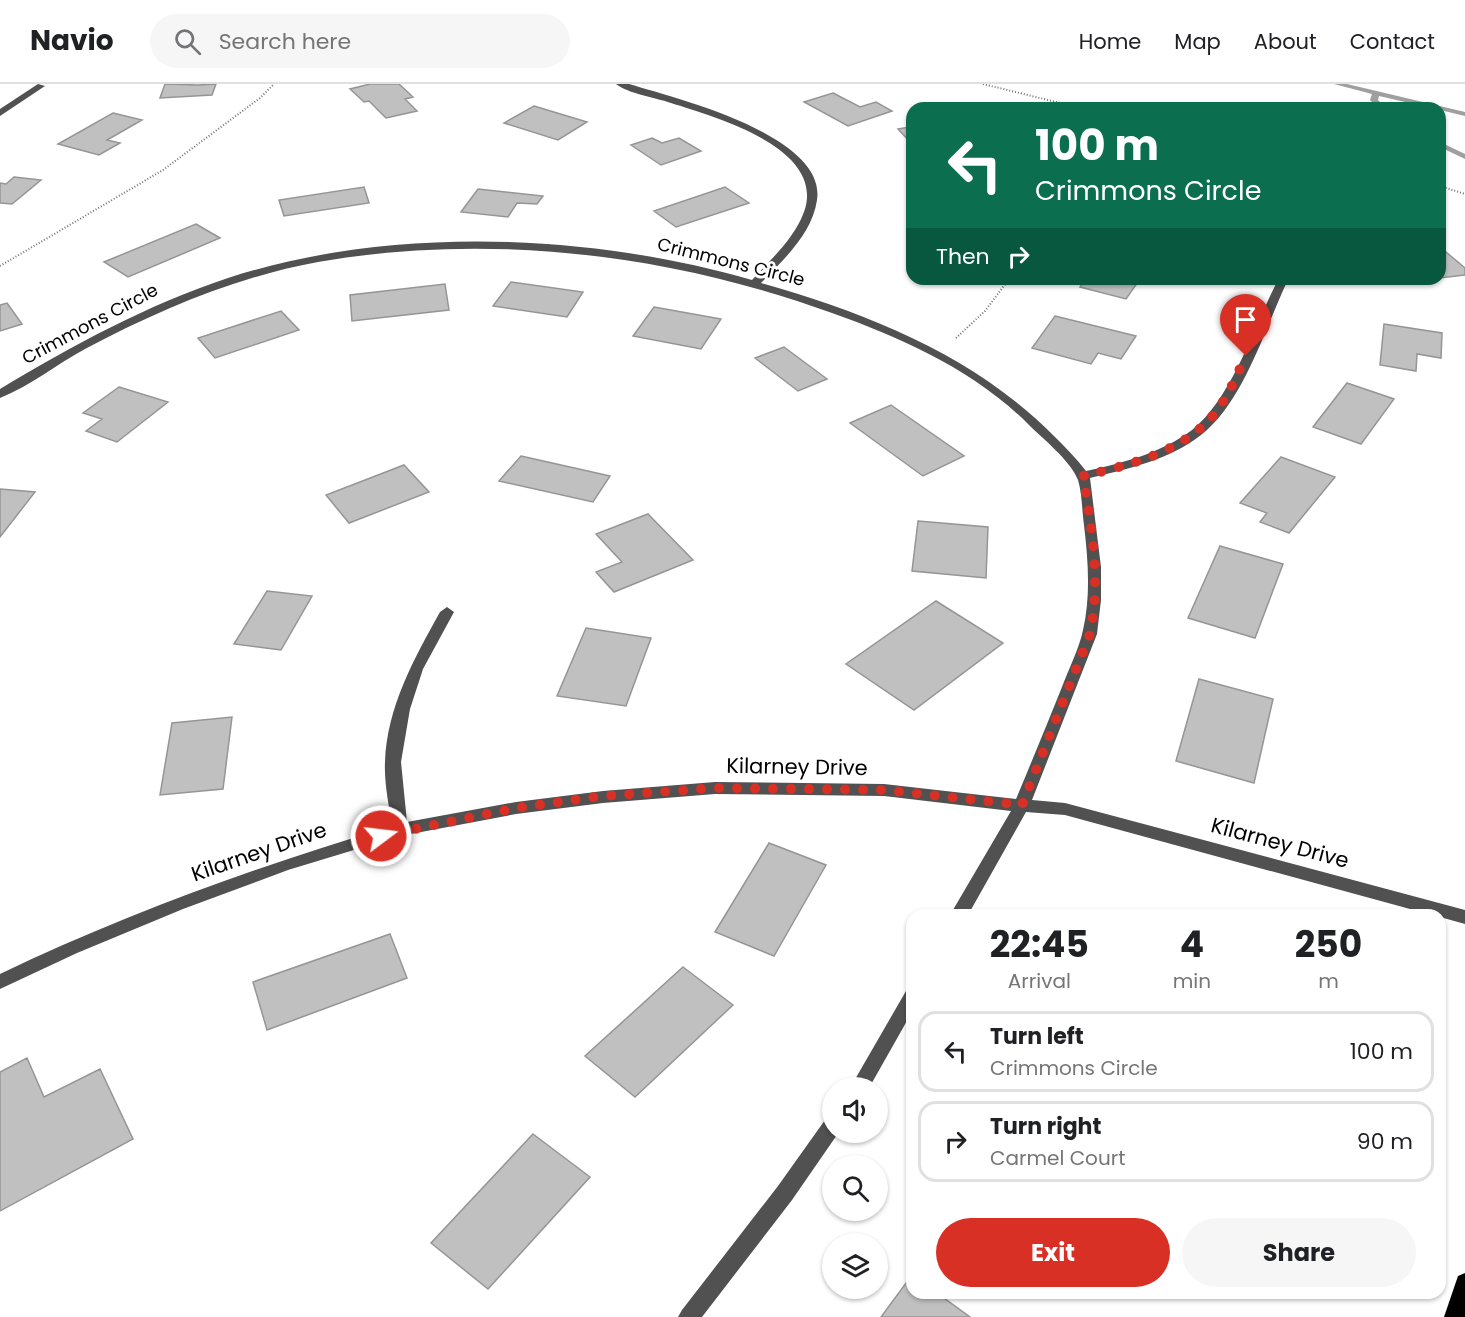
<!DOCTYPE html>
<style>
body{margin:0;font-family:Poppins,sans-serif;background:#f6f6f6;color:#202124;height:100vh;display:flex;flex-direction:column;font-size:22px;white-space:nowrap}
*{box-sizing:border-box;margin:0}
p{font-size:20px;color:#757577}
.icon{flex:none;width:33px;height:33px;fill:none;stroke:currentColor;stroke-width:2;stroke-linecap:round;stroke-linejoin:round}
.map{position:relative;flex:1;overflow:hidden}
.sheet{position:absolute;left:906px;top:825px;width:540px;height:390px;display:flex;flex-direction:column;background:#fff;border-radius:18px;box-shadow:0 2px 4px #0004}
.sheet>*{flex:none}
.top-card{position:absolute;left:906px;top:18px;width:540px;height:183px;border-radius:18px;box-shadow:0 2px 4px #0004;background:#0b6e4f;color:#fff;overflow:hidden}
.fabs{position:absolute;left:822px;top:993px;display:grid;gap:12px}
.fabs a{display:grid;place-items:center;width:66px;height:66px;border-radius:50%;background:#fff;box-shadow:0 2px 4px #0004;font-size:30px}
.pin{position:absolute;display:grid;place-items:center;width:51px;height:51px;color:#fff;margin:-62px -26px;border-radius:50% 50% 50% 0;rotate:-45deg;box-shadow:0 0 6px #0007}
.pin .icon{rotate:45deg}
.me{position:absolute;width:66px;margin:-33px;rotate:75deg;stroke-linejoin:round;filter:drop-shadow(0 0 4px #0008)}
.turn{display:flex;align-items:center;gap:21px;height:126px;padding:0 30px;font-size:27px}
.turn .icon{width:78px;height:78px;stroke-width:2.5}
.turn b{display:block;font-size:42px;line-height:51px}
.then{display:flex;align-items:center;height:57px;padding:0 30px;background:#0003;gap:12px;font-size:22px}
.eta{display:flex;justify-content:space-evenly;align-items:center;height:102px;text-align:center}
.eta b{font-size:36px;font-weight:700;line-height:42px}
.primary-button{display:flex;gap:12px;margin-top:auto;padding:12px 30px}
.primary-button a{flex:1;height:69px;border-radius:36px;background:#d93025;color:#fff;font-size:24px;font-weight:700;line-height:69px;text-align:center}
.primary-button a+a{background:#f6f6f6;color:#202124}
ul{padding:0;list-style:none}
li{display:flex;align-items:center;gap:18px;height:81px;margin:0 12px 9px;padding:0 18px;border:3px solid #e0e0e0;border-radius:18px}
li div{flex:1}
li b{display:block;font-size:22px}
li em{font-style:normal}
header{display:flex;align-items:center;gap:36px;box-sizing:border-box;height:84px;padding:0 30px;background:#fff;border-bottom:2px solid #e0e0e0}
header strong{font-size:28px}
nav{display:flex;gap:33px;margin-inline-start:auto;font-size:21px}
.search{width:420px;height:54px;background:#f6f6f6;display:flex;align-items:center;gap:15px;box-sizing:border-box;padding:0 21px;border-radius:33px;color:#757577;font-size:22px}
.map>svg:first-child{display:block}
</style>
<header>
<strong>Navio</strong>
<div class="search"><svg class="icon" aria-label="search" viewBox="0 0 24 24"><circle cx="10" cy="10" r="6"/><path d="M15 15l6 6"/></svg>Search here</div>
<nav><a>Home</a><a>Map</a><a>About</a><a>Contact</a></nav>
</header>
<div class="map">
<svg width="1465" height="1233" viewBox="0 0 1465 1233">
<rect width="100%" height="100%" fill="#fff"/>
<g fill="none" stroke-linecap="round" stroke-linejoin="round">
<!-- stream -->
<path fill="#9f9f9f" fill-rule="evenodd" d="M1334,0H1347L1465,28V32L1440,26V24H1431L1379,12L1378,16L1386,24H1378L1370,16L1372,10Z
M1440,58L1465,70V75L1440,63Z"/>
</g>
<!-- building -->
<path fill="#c0c0c0" stroke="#959595" stroke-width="1.5" d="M165,0L198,1L216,0L212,11L160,14Z
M370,0H399L413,13L405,15L417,27L386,34L369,17L364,18L350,5Z
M833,9L860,23L876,18L892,27L848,42L804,18Z
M534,22L587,38L558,56L504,39Z
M113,29L142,36L107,56L120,59L99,71L58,60Z
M912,39V60L898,45L910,43L908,40Z
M652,54L662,59L679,54L701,67L661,81L631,61Z
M14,93L41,96L12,120L0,119V99L6,100Z
M364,103L369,119L284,132L279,116Z
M725,103L749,119L676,143L654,127Z
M478,105L543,112L537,120L517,119L508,133L461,128Z
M196,140L220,154L128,193L104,178Z
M1440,163L1465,184V191L1440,194Z
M1086,195H1140L1126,215L1080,203Z
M511,198L583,208L567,233L493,222Z
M445,200L449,226L352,237L350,211Z
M7,219L22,240L0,247V221Z
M654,223L721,235L701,265L633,252Z
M281,227L299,246L215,274L198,254Z
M1055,232L1136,252L1121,275L1098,269L1091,280L1032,264Z
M1384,240L1442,249L1441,274L1417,270L1416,287L1380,281Z
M784,263L827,295L798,307L755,274Z
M1347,299L1394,315L1361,360L1313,343Z
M119,303L168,318L117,358L86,347L102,335L83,329Z
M891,321L964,372L923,392L850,339Z
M521,372L610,392L593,418L499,397Z
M1281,373L1335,393L1289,449L1260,438L1267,429L1240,419Z
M404,381L429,408L349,439L326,411Z
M0,405L35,408L0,453Z
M648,430L693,476L614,508L596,488L622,478L596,450Z
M918,437L988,443L986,494L912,487Z
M1220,462L1283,480L1255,554L1188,534Z
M267,507L312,512L281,566L234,560Z
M936,517L1003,559L914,626L846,580Z
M586,544L651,554L626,622L557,612Z
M1199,595L1273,615L1254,699L1176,677Z
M232,633L223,705L160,711L172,639Z
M769,759L826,781L774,872L715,848Z
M390,850L407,894L267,946L253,898Z
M683,883L733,921L635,1013L585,972Z
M27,974L44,1013L100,985L133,1055L0,1127V988Z
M533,1050L590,1093L488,1205L431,1159Z
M912,1191V1209H937L970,1233H881Z"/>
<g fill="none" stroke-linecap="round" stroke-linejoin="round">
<!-- path -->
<path stroke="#737373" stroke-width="2" stroke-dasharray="1 2" stroke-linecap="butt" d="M983,0L1060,19L1092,24
M1440,102L1465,110
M0,182L163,86L260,14L274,0
M956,254L985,227L1009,195"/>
<!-- minor -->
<path fill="#515151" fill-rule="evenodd" d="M38,0L45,2L0,32V25Z
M616,0H629C675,14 827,51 817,116C812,150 784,175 761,199C870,230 975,272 1055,353C1066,364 1077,375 1086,387C1123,379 1161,369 1192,346C1232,314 1253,245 1276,200L1277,198H1285L1286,200C1264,247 1243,318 1201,351C1169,376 1128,385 1090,394L1101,483V516L1097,550L1032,716L1065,719L1465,826V840L1440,833V831H1432L1065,731L1026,728L968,831H950L1011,727L884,712L715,710L603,719L516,730L400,752L288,786L183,825L77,869L0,905V890C128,829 256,783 392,742C389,722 384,699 385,678C387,623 414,575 440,528L447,523L454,528L423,585L410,625L401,678L407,738L516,718L603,707L715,698L884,700L1016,715C1032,677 1047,640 1062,603C1069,584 1079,565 1083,546C1091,512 1088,475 1084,441C1082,427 1082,409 1078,396C1071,377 1042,354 1028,340C974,286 902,254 832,229C669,170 490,148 318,178C236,193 159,226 85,265C57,280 30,302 0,314V305C73,261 147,221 228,194C391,141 589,149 752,196C771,175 794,155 804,128C827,64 715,33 671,19C654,13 629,10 616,0Z
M912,904V928L869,1004H850L906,907Z
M832,1033V1048H839L792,1116L702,1233H678L682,1226L778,1102L825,1036Z"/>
<!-- major -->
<path fill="#000" fill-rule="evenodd" d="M1465,1189V1233H1444L1458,1192Z"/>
</g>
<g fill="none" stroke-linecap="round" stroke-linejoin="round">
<!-- route -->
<path stroke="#d93025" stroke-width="10" stroke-dasharray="0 18" d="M381,752L516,724L603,712L715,704L884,706L1022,721L1090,550C1101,497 1092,445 1083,392C1130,381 1188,367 1218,325C1230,309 1237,290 1246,272"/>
</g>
<g text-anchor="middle" stroke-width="6" stroke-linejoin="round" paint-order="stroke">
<!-- far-street labels -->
<g font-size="18" fill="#000" stroke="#fff">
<text transform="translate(731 178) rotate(14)" y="6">Crimmons Circle</text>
<text transform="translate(90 240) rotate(-28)" y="6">Crimmons Circle</text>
</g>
<!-- street labels -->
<g font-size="21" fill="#000" stroke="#fff">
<text transform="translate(797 683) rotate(1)" y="7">Kilarney Drive</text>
<text transform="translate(1280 759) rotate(15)" y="7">Kilarney Drive</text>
<text transform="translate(259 768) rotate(-19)" y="7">Kilarney Drive</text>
</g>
</g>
</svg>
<div class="fabs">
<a><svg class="icon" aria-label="sound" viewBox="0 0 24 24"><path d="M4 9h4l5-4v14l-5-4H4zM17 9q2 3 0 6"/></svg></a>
<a><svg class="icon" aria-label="search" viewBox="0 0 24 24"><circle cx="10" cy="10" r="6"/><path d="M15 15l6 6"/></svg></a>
<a><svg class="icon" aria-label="layers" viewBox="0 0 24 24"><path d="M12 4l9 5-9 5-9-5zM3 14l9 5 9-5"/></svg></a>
</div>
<div class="pin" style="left:1246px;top:272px;background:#d93025"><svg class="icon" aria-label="arrive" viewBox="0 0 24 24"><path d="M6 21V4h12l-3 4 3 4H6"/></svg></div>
<svg class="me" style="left:381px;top:752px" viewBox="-20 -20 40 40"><circle r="17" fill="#d93025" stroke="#fff" stroke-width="3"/><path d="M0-11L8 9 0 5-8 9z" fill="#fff"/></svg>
<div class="top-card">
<div class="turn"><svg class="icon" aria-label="left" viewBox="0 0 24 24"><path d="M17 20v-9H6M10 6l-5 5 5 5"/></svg><div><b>100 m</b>Crimmons Circle</div></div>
<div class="then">Then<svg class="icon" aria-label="right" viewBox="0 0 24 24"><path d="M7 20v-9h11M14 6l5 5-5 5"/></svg></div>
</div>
<section class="sheet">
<div class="eta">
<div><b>22:45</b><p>Arrival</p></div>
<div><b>4</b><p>min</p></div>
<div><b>250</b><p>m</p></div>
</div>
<ul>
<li><svg class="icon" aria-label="left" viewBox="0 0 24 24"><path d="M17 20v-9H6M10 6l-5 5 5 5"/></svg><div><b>Turn left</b><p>Crimmons Circle</p></div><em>100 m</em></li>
<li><svg class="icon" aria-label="right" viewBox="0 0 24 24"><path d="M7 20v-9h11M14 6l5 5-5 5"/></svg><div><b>Turn right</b><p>Carmel Court</p></div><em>90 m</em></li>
</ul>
<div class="primary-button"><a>Exit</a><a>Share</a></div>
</section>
</div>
